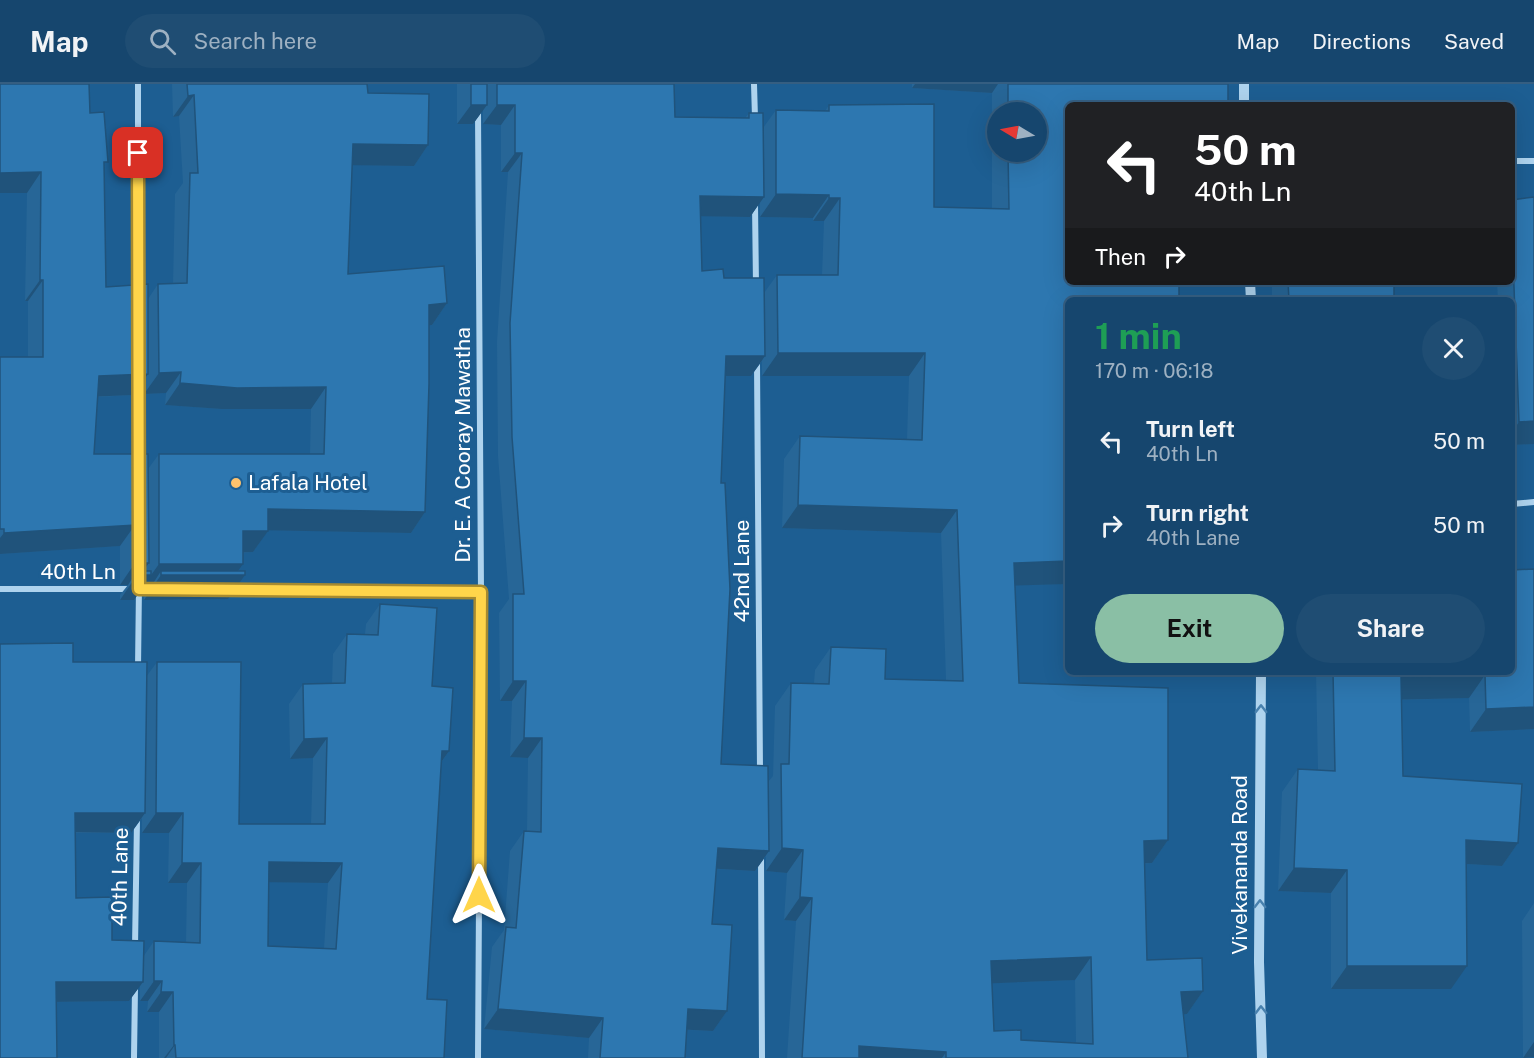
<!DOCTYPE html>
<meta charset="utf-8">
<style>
body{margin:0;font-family:"Public Sans",sans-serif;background:#1f4d73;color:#f1f3f6;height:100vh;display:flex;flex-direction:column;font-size:22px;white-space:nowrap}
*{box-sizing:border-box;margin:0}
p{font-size:20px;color:#9eb1c2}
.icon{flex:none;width:33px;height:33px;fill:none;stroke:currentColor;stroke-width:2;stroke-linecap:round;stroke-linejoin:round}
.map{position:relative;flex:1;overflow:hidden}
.panel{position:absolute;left:1065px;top:213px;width:450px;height:378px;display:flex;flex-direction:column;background:#16466e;border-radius:9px;box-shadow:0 6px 24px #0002,0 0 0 2px #355e81}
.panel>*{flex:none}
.hud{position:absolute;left:1065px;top:18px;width:450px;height:183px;border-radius:9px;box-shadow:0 6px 24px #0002,0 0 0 2px #355e81;background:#202124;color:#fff;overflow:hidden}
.needle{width:39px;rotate:280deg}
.buttons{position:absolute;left:987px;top:18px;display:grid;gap:12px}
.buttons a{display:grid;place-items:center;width:60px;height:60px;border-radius:50%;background:#16466e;box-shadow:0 6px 24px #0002,0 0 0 2px #355e81;font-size:30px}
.pin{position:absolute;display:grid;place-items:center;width:51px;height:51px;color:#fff;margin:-26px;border-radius:12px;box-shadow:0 3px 9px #0006}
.me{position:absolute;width:66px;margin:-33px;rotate:0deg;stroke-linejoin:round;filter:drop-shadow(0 0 4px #0008)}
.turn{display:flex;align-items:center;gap:21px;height:126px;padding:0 30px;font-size:27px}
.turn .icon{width:78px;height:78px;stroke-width:2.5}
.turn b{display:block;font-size:42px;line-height:51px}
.then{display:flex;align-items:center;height:57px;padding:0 30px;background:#0003;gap:12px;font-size:22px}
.round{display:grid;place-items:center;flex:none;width:63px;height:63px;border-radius:32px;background:#1f4d73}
.head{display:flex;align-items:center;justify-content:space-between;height:102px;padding:0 30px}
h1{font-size:36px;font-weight:700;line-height:45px;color:#1e9e55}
.primary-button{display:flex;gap:12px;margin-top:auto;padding:12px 30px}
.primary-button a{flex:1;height:69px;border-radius:36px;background:#8abfa5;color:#111;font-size:24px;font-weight:700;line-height:69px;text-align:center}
.primary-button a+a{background:#1f4d73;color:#f1f3f6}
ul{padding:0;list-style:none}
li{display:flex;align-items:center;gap:18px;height:84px;padding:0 30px}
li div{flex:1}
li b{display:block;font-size:22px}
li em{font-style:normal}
header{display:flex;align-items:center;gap:36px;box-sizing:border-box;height:84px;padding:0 30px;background:#16466e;border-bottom:2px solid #355e81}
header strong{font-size:28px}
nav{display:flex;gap:33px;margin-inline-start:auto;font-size:21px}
.search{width:420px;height:54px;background:#1f4d73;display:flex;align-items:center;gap:15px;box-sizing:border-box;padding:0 21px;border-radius:33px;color:#9eb1c2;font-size:22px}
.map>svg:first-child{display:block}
</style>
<header>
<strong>Map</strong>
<div class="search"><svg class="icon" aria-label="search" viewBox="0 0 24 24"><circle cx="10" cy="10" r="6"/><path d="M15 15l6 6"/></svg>Search here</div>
<nav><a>Map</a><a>Directions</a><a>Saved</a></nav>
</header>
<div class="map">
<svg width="1534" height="974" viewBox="0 0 1534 974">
<rect width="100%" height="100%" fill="#1d5e92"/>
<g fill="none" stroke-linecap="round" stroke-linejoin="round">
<!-- minor -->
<path stroke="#aed3ee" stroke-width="6" d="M138,0V206
M754,0L755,34
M478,27L481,508L478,974
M1512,77H1534
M755,120L756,202
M757,279L760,688
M138,298V377
M1512,420L1534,418
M0,505H155
M229,505L481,508
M138,584L139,502
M761,774L762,974
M135,863L137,736
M134,974L135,904"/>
<!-- tertiary -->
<path stroke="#aed3ee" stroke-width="10" d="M1244,0V21
M1250,198L1251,216
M1261,588L1259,878L1262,974"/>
</g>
<!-- wall -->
<path fill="#276697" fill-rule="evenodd" d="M172,0H367L368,9L428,61L414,82L352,81L348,190L447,219L432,241H429L425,428L411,449L268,446L253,468L243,469L238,487L228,515L144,516V511L152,501H144L134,516H120V511L128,501H120V462L0,470V273H28V217H25L27,109H0L90,29L104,83L106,203L148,215L158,200H173L175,110L183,99L179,32L173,33ZM144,296V310L166,309L165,321L222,325H311L310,370H159L148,385L94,370L98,313L133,311Z
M457,0H674L675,33L745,34L749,29L763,44L776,26L825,27L829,21L934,123L992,125V9L912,4V0H1228L1068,500L1015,501L1019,599L1168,756L1152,779L1144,780L1147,876L1203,907L1187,930H1184L1188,974H787L796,837L784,836L787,789L766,787V772L755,787L716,785L712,840L727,927L713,947L687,946L685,974H588L589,954L484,945L492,863L504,846L510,767L524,747H527L528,674L510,673L512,617H500L499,529L509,515L498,372L497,258L508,88H501V41L483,40V26L473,40H457ZM998,28H1036V68H998ZM760,118V133L813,134V137H824L822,191H777L764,209L702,187L701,132L750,133ZM762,277V292H909L907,355L800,352L784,375L782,444L941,449L946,596L885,595L831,563L815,586L814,599H791L775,622L773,692L768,698L721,680V399L725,292H751ZM1075,896L1076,959L1021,956L994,947L992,899Z
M1512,116L1534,360L1512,361V216H1498L1497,199L1487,198H1512Z
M1272,198H1394V216H1272Z
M1534,485V645L1470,648L1469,614L1401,616L1403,692L1518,759L1502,782L1466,780L1451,905H1331V809L1278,807L1282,708L1298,685L1318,686L1316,588H1512Z
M380,520L432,602L449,667L441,679L427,915L444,974H159V928H147L148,917H140V902L129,917L57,918L0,974L73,578L146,593L157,578L239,740H311L313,674L290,675L289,620L303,600L332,599L333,570L347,550H365L366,540ZM142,734V749H169L168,799H187L186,859L154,857L143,873L112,856L76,814V749H131ZM269,798L328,799L324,864L268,862Z
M1534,819V973L1523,974L1522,837Z"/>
<!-- shaded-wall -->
<path fill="#20537b" d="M915,0H998L992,9L912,4Z
M194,11L179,32L173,33L188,12Z
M471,21H487L473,40H457Z
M497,21H515L501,41L483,40Z
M353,60L428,61L414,82L338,81Z
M515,69H522L508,88H501Z
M41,88L27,109H0V89Z
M776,110L829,111L813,134L760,133Z
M700,112L764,113L750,133L687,132Z
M829,114H840L824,137H813Z
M40,196H43L28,217H25Z
M447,219L432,241L414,242L429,221Z
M778,269H925L909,292H762Z
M726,272H765L751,292H713Z
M181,288L166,309L144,310L159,289Z
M148,290L133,311L85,313L99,292Z
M180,299L326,303L311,325H222L165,321Z
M1534,337V360L1512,361V348L1519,338Z
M798,421L957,426L941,449L782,444Z
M268,425L425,428L411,449L253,446Z
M135,441L120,462L0,470V454L4,449Z
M243,447H268L253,468L228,469Z
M1068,477V500L998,502L1014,479Z
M135,479H149L140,491H151L134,516H120L137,491V487L128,501H120Z
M159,480H243L235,491H245L228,515L144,516L161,491V487L152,501H144Z
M1485,591L1469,614L1385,616L1401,593Z
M513,597H526L512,617H500Z
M1534,623V645L1470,648L1486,625Z
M327,654L313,674L290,675L304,655Z
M524,654H542L528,674L510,673Z
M442,667H449L435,687Z
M75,729H145L131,749L62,748Z
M156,729H183L169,749H142Z
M1168,756L1152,779L1127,780L1144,757Z
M1466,756L1518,759L1502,782L1450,779Z
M718,764L769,767L755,787L704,784Z
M782,764L803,766L787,789L766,787Z
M269,778L342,779L328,799L255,798Z
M182,779H201L187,799H168Z
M1294,784L1347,786L1331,809L1278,807Z
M800,813L812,814L796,837L784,836Z
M1091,873L1075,896L975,900L991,877Z
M1347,882H1467L1451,905H1331Z
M154,897H162L148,917H140Z
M56,898H143L129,917L43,918Z
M1203,907L1187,930L1165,931L1181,908Z
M161,908H173L159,928H147Z
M498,925L603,934L589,954L484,945Z
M688,925L727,927L713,947L674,945Z
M1534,958V973L1523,974Z
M174,961H175L166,974H164Z
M859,962L946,968L942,974H851Z"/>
<!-- building -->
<path fill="#2d77b0" stroke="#20537b" stroke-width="1.5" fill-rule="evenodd" d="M0,0H89L90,29L104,28L108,78H104L106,203L148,200V290L99,292L94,370H148L149,479H135V441L4,449V445H0V273H43V196H40L41,88L0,89Z
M187,0H367L368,9L429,10L428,61L353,60L348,190L444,182L447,219L429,221V300L425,428L268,425V447H243V480H159V370H324L326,303L237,304L180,299L181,288L159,289L158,200L187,199L190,89H198L194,11L188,12Z
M471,0H487V21H471Z
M497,0H674L675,33L749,34V29H763L764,113L700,112L702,187L723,185L724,194H764L765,272H726L721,399H725L730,505L721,680L768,682L769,767L718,764L712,840L732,841L727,927L688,925L685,974H600L603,934L498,925L506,843L516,844L524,747L541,748L542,654H524L526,597H513V510H524L512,353L510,239L522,69H515V21H497Z
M1008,0H1228V21H1068V198H1179V216H1068V477L1014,479L1019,599L1168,604V756L1144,757L1147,876L1202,874L1203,907L1181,908L1188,974H946V968L859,962V974H802L812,814L800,813L803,766L782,764L781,680H789L791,599L829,600L831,563L886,565L885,595L963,597L957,426L798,421L800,352L922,356L925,269H778L777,191H838L840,114H829V111L776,110V26L829,27V21L934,20V123L1009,125L1008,68H1036V28H1008ZM1091,873L1093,960L1021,956V946L994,947L991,877Z
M1534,113V337L1519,338L1513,176H1512V116Z
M1288,198H1394V216H1289Z
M1534,485V623L1486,625L1485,591L1401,593L1403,692L1522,700L1518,759L1466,756L1467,882H1347V786L1294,784L1298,685L1335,687L1333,588H1512V486Z
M137,487H151V491H137Z
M161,487H245V491H161Z
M380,520L437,524L432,602L453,604L449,667H442L427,915L447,916L444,974H176L175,961H174L173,908H161L162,897H154V857L200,859L201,779H182L183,729H156L157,578H241L239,740H325L327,654L304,655L303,600L345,599L347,550L378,551ZM269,778L342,779L336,865L268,862Z
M73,559V578H147L145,729H75L76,814L112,813V856L144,857L143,898H56L57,974H0V560Z"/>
<!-- one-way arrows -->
<defs><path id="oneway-chevron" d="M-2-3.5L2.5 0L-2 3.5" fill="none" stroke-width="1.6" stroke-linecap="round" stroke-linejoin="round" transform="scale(1.5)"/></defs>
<g stroke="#4881ae">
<use href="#oneway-chevron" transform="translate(1261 625) rotate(-90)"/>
<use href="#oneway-chevron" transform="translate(1260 820) rotate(-90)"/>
<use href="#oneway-chevron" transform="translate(1261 926) rotate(-91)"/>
</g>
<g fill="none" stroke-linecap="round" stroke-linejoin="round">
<defs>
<path id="route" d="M138,69L139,505L481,508L479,811"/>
</defs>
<!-- route casing -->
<use href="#route" stroke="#a68a30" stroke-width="15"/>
<!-- route -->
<use href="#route" stroke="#ffd54a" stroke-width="10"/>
</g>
<!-- markers -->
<circle fill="#fdc26d" stroke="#1d5e92" stroke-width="2" cx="236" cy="399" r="6"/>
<g text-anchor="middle" stroke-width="6" stroke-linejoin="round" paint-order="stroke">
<!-- street labels -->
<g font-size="21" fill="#fff" stroke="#1d5e92">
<text transform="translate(463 361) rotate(-90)" y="7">Dr. E. A Cooray Mawatha</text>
<text transform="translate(742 487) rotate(-90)" y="7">42nd Lane</text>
<text x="78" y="495">40th Ln</text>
<text transform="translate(1240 781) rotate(-90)" y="7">Vivekananda Road</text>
<text transform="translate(120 793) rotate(-89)" y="7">40th Lane</text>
</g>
<!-- poi labels -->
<g font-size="21" fill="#fff" stroke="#1d5e92" text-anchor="start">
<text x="248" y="406">Lafala Hotel</text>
</g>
</g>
</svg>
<div class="buttons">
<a><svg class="needle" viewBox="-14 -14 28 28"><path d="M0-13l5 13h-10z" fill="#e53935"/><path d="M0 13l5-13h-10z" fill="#9eb1c2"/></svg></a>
</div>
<div class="pin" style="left:138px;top:69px;background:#d93025"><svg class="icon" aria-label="arrive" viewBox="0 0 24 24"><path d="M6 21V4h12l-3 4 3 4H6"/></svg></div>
<svg class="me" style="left:479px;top:811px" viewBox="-20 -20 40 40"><path d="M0-17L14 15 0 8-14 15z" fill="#ffd54a" stroke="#fff" stroke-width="4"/></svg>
<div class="hud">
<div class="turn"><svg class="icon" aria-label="left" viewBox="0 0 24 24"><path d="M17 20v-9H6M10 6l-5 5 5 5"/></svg><div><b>50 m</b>40th Ln</div></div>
<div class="then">Then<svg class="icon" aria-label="right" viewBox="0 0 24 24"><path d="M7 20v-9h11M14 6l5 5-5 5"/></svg></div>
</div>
<section class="panel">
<div class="head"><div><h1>1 min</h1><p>170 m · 06:18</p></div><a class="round"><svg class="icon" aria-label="close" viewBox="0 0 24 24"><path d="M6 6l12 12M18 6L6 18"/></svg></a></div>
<ul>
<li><svg class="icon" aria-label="left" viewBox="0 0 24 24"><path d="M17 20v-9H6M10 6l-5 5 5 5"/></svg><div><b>Turn left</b><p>40th Ln</p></div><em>50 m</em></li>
<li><svg class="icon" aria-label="right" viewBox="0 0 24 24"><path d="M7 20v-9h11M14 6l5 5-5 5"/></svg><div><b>Turn right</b><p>40th Lane</p></div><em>50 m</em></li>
</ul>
<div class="primary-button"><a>Exit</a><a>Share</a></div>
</section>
</div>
